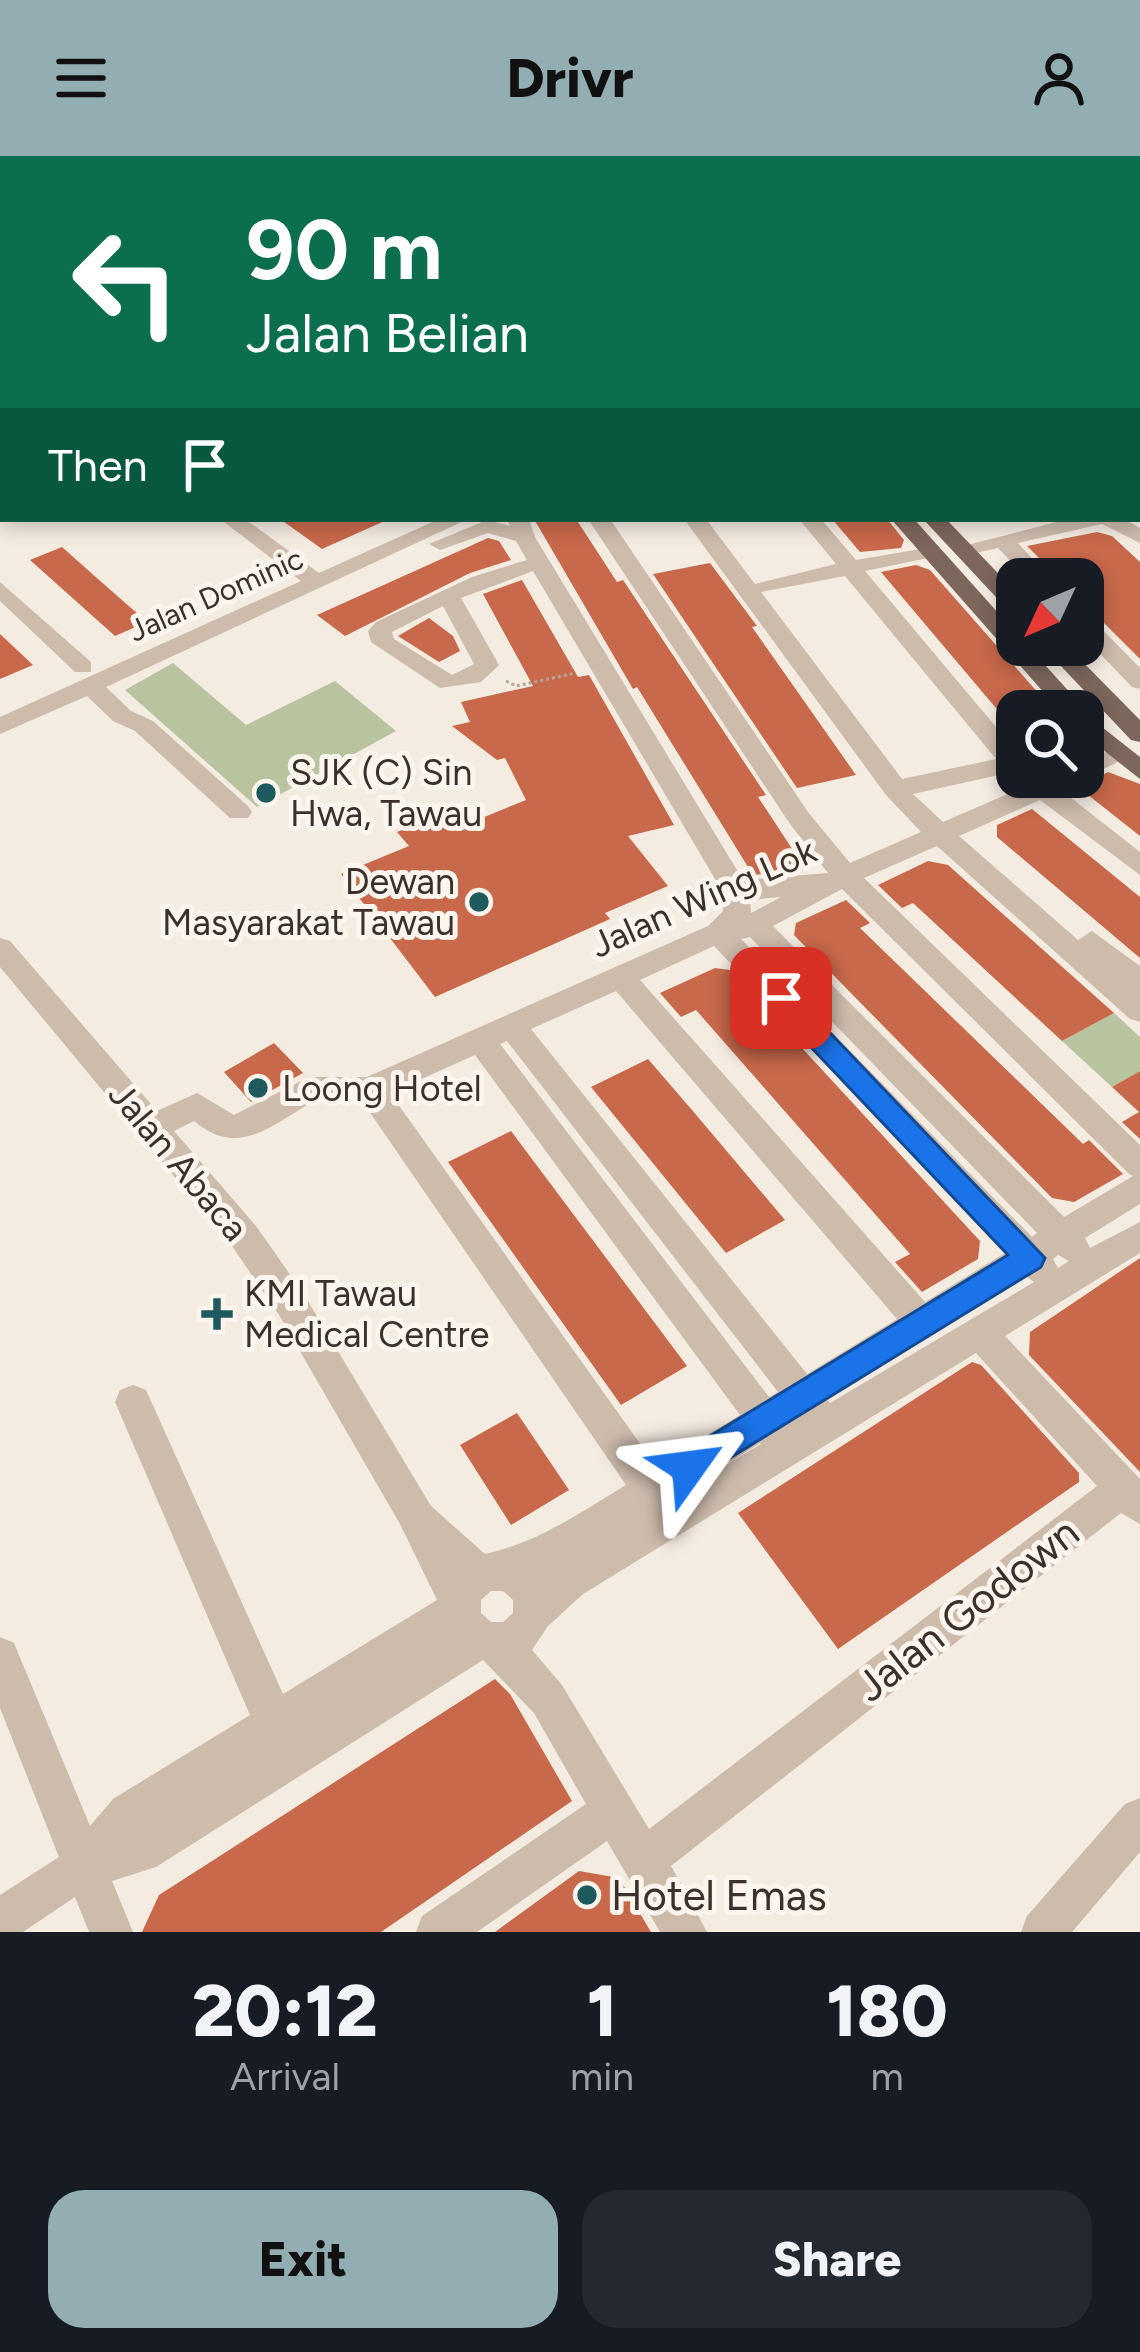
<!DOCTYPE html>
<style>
body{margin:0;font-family:Figtree,sans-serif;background:#242831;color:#f1f3f6;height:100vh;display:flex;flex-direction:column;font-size:45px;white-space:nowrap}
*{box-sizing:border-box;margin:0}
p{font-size:39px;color:#9ea1a6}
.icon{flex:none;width:66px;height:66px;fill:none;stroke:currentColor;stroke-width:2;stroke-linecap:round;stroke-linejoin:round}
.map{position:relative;height:1776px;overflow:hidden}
.side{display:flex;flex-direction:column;background:#171b24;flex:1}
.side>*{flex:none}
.hud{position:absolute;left:0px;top:0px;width:1140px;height:366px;box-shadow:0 6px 18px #0003;background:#0b6e4f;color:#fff;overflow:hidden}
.needle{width:78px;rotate:226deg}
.buttons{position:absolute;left:996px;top:402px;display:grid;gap:24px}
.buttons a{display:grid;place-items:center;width:108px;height:108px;border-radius:24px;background:#171b24;box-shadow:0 6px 18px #0003;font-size:60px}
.pin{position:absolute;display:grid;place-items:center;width:102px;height:102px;color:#fff;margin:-51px;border-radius:24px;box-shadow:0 6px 18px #0006}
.me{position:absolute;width:132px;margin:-66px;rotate:59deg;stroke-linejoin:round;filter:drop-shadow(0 0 9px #0008)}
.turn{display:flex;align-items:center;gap:42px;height:252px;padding:0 48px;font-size:54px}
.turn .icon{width:156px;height:156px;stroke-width:2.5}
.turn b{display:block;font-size:84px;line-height:102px}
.then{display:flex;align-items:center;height:114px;padding:0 48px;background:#0003;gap:24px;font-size:45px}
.eta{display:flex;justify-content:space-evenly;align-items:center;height:204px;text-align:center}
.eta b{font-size:72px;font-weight:800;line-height:84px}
.button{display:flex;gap:24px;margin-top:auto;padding:24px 48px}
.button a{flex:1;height:138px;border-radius:36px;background:#92aeb2;color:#111;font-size:48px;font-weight:800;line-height:138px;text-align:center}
.button a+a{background:#242831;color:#f1f3f6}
header{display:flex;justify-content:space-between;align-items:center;height:156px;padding:0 48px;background:#92aeb2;color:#111;font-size:54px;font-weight:800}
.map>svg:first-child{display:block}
</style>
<header><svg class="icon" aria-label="menu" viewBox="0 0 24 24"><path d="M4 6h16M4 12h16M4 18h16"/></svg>Drivr<svg class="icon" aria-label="person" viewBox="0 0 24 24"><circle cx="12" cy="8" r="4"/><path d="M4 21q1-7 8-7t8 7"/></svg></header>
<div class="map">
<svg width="1140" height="1776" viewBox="0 0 1140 1776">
<rect width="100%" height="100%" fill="#f4ebe1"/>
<!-- green -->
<path fill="#b8c4a0" d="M173,507L246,569L335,525L396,575L257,651L125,534Z
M1114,857L1140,881V915L1112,931L1062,885Z"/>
<!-- building -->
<path fill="#c8694b" d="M280,363H389L322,393Z
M534,363H576L617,426L623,424L766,639L758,641L806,714L753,719L637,531L633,533Z
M832,363H887L904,384L901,392L860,396Z
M1097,376L1112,380L1140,406V503L1083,446V423H1060L1027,390Z
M488,382L499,385L511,404L470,417L345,480L317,459Z
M62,391L98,423L147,466L115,480L30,404Z
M710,407L757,470L752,471L856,619L797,632L653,418Z
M916,409L930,414L1054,555H1017V577L881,416Z
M522,424L578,521L589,519L674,669L628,680L668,730L605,757L610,763L435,841L341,718L409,690L397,676L469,647L482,662L526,644L505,602L497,604L452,570L470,566L461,546L533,530L483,438Z
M429,462L453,480L460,495L439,506L398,480Z
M0,478L33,509L0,523Z
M1108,616L1140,628V680L1078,631Z
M1032,653L1140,741V802L997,681V669Z
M928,705L948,709L1114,857L1062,885L913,747L902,752L878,729Z
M846,744L870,767L860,772L1083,988L1089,984L1123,1018L1074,1046L1052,1042L794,779L796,767Z
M715,812L730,814L980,1085L978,1103L922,1136L895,1106L910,1098L696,854L681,861L660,837Z
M274,887L303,917L251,946L224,916Z
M648,903L692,954L785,1064L726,1097L591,931Z
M1140,915V983L1122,966L1139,956L1112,931Z
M511,975L687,1210L621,1249L448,1006Z
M1140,1102V1316L1029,1199L1030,1176Z
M972,1206L981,1209L1079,1317V1326L838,1493L738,1357Z
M517,1257L569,1334L511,1369L460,1289Z
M495,1523L510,1538L572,1645L381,1776H142L159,1739Z
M579,1715L619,1722L651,1776H495Z"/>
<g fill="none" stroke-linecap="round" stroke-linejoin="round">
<!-- path -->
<path stroke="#b9a596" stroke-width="3" stroke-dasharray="3 3" stroke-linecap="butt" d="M1079,0L1083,3
M55,3L66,0
M506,525L516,530L576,517"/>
<!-- minor -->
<path fill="#cdbbac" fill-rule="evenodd" d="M276,0H299L301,3H279Z
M366,0H387L364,3Z
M479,0H503L505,3H482Z
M571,0H595L597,3H574Z
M644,0H663L642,3Z
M682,0H706L707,1L680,3Z
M850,0H875L877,3H853Z
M932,0H951L930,3Z
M1016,0H1032L1034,3H1018Z
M1041,0H1057L1059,3H1043Z
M3,31V41L0,42V32Z
M1137,36L1140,37V48L1137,47Z
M3,61V71L0,72V62Z
M0,96L3,97V107L0,106Z
M1137,140H1140V152H1137Z
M0,185H3L0,202Z
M1137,198L1140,199V213L1137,212Z
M1137,240L1140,241V255L1137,254Z
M1137,275L1140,276V290L1137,289Z
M0,276L3,277V291L0,290Z
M1137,343H1140L1137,356Z
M220,363H245L319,417L439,363H468L106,531L131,555L153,565L248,650L252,656L248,662H230L135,575L113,565L87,540L0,578V561L301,425Z
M507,363H529L535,381L743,724L828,717L790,668L588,363H610L808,656L850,707L921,676L886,639L684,363H706L755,428L836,408L799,363H821L856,404L938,390V400L865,415L1017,596V615L913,638L943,666L1047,621H1083V605L1119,591L1132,599L1061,634L1140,696V719L1040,644L959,680L1078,784L1092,775L1140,810V866L1130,863L937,690L864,722L1140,989V1048L1085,1082L1090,1092L1140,1066V1097L1005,1180L1140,1323V1368L1121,1357L671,1710L707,1776H660L607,1685L477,1776H416L422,1760L586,1648L534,1557L483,1504L156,1711L112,1725L133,1776H89L75,1741L23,1776H0V1739L59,1701L0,1552V1481L14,1487L90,1670L113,1643L250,1559L115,1246L120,1234L133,1229L146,1234L283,1538L437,1444L400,1368L279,1159L232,1090L0,811V782L10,785L157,955L197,937L234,959L309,921H367L708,770L723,755L721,733L533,415L461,442L499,509L481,526L440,532L371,486L368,475L376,466L472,421L527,404L516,385L488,377L440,394L429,388L487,364L510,370ZM845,420L996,603L902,623L761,436ZM443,450L474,508L452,519L394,483L392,476ZM842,733L1129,1018L1133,1020L1064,1061L773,770ZM781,741L751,757L750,744ZM750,781L1037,1077L1032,1081L741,783ZM714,790L1005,1097L925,1146L640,824ZM616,835L897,1163L807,1218L531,873ZM507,885L778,1236L769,1241L500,888ZM475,899L740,1259L656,1310L390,937ZM314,945H362L626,1329C580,1357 537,1387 485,1398L431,1350L303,1137L256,1070L174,975L194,965C239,1003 271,969 314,945ZM1058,1099L1069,1105L1058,1112L1053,1103ZM1026,1120L1034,1126L830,1247L828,1244ZM976,1197L1097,1330L649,1673L562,1529L532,1494L548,1470L583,1438ZM760,1287L761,1288L704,1322ZM491,1435H503L513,1444V1457L503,1466H491L481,1457V1444Z
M1068,363H1124L1140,372V387L1102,368L1018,387L1051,423H1028L998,392L963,400L952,393Z
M0,426L91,506V516H75L0,445Z
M1083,460L1091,462L1140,512V533L1132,531L1083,480Z
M1140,1642V1696L1072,1776H1021L1027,1760L1125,1648Z"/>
<!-- major -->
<path fill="#7d675c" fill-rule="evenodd" d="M123,0H144L146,3H126Z
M185,0H211L213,3H188Z
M891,363H914L1017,478V489H1027L1082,550L1085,555L1084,557L1140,601V623L1083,578V555H1060Z
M923,363H946L1017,437V457L1009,455Z
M1041,489H1066L1140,564V586L1131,584Z"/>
</g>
<!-- route -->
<path fill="#1a73e8" stroke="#114b97" stroke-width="3" d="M781,832L790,835L1045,1102L1041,1111L689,1327L677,1322L672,1311L677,1300L1008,1099L771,849V835Z"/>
<!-- markers -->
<g fill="#1f5a5e" stroke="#fbf5ee" stroke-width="4.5">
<circle cx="266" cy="637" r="12"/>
<circle cx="479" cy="746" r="12"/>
<circle cx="258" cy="932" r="12"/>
<path d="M211 1140h12v12h12v12h-12v12h-12v-12h-12v-12h12z"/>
<circle cx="587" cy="1739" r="12"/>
</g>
<g text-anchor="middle" stroke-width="10" stroke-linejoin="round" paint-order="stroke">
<!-- far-street labels -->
<g font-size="30" fill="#3b302b" stroke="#fbf5ee">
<text transform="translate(216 439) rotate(-24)" y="10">Jalan Dominic</text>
</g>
<!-- poi labels -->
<g font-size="36" fill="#3b302b" stroke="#fbf5ee" text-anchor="start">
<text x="290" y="629">SJK (C) Sin<tspan x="290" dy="41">Hwa, Tawau</tspan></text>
<text x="455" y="738" text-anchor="end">Dewan<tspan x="455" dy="41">Masyarakat Tawau</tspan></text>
<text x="282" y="945">Loong Hotel</text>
<text x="244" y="1150">KMI Tawau<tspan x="244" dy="41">Medical Centre</tspan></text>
</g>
<!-- street labels -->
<g font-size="36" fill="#3b302b" stroke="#fbf5ee">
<text transform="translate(703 741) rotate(-24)" y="13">Jalan Wing Lok</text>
<text transform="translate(179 1005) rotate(50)" y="13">Jalan Abaca</text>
</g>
<!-- near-street labels -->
<g font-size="42" fill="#3b302b" stroke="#fbf5ee">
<text transform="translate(967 1453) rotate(-38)" y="15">Jalan Godown</text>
</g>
<!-- near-poi labels -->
<g font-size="42" fill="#3b302b" stroke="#fbf5ee" text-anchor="start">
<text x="611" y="1754">Hotel Emas</text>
</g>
</g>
</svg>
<div class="buttons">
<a><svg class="needle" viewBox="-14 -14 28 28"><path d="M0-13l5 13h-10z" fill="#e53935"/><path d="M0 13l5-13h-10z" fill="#9ea1a6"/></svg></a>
<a><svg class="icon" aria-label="search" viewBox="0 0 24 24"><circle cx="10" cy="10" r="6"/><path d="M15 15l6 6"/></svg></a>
</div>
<div class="pin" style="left:781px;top:842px;background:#d93025"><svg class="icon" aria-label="arrive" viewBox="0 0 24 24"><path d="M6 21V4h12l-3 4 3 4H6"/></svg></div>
<svg class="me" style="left:689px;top:1311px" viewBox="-20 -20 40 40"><path d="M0-17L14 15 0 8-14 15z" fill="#1a73e8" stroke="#fff" stroke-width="4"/></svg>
<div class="hud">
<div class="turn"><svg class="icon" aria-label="left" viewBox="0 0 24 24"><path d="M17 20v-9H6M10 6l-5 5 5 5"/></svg><div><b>90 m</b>Jalan Belian</div></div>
<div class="then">Then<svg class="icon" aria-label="arrive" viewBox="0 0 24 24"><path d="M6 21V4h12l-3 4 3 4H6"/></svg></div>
</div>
</div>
<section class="side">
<div class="eta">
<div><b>20:12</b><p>Arrival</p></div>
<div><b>1</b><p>min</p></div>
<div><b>180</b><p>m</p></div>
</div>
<div class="button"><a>Exit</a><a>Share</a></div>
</section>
